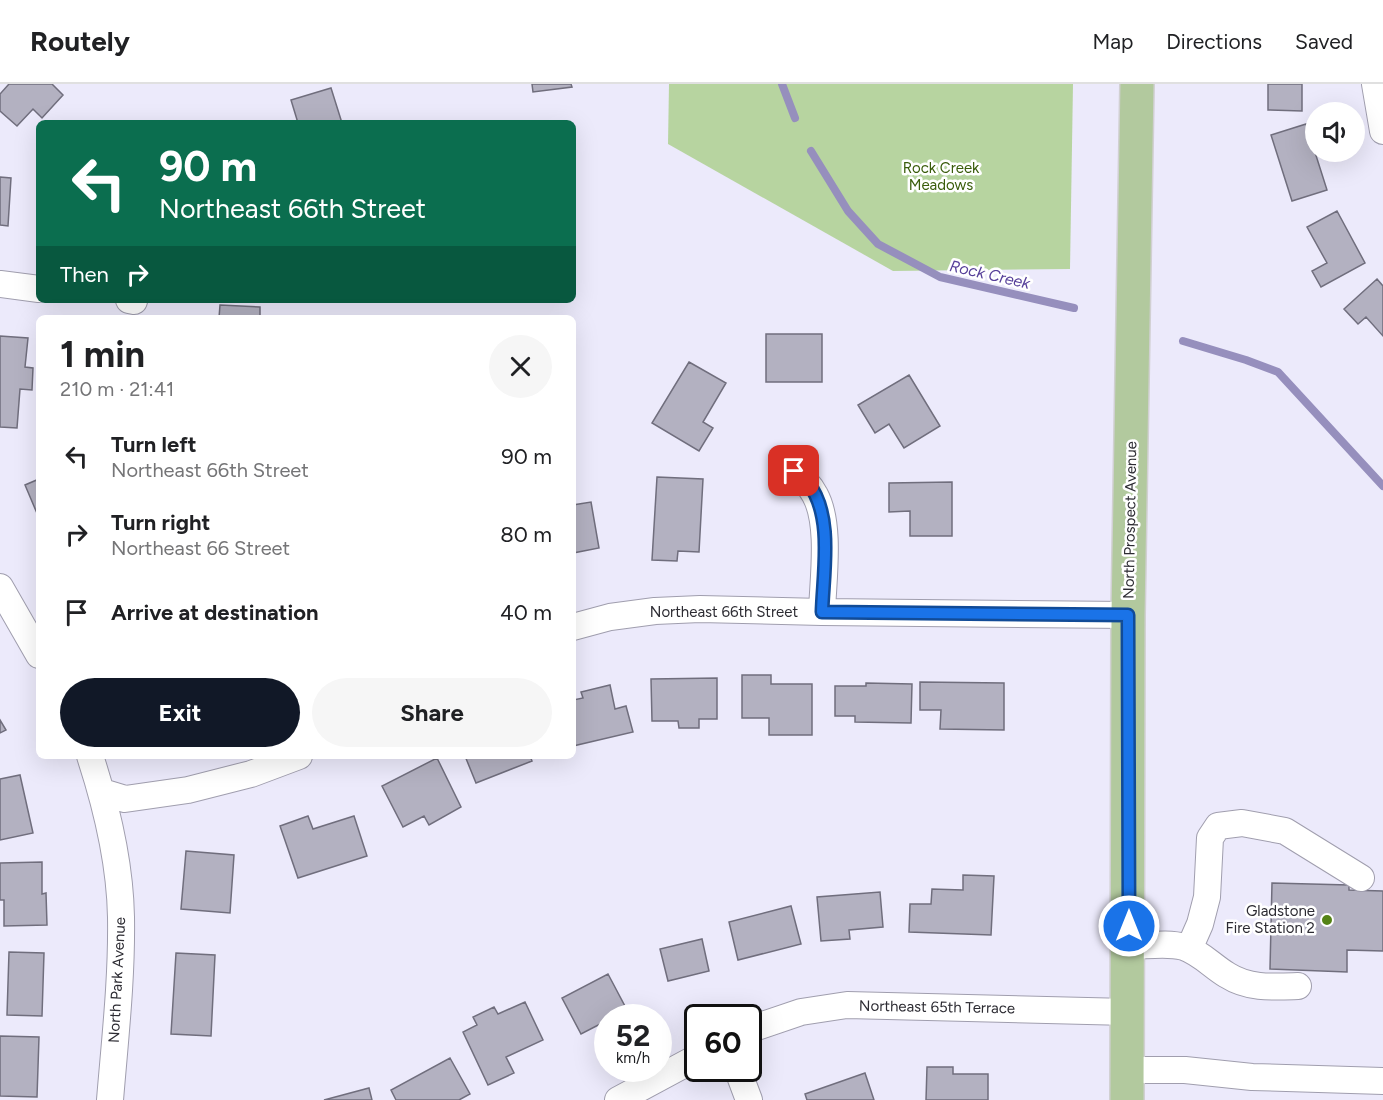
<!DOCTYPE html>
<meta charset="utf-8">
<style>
body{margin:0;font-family:Figtree,sans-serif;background:#f6f6f6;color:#202124;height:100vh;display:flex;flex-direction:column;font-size:22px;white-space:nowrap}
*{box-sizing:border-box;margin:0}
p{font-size:20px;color:#757577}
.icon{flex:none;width:33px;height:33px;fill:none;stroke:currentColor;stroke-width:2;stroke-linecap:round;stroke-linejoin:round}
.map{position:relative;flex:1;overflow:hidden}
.side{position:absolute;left:36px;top:231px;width:540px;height:444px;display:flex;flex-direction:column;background:#fff;border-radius:9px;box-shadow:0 6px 24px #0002}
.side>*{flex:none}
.banner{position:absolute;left:36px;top:36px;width:540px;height:183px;border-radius:9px;box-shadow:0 6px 24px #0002;background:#0b6e4f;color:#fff;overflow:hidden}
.controls{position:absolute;left:1305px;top:18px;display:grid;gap:12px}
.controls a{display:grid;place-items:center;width:60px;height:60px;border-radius:50%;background:#fff;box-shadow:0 6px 24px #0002;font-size:30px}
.speed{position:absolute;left:594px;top:920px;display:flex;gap:12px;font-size:30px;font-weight:700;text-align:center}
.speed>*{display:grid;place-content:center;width:78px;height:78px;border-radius:50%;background:#fff;box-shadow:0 6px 24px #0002;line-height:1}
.speed small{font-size:15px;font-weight:400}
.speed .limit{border:3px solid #111;border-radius:9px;background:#fff;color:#111}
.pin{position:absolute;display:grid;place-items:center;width:51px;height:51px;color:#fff;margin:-26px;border-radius:12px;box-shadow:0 3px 9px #0006}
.me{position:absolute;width:66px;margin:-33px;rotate:0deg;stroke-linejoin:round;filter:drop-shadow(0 0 4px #0008)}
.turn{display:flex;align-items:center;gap:21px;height:126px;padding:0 24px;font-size:27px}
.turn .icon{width:78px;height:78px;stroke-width:2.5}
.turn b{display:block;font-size:42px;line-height:51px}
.then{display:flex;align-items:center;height:57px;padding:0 24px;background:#0003;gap:12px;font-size:22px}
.round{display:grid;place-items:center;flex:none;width:63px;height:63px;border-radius:32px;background:#f6f6f6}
.head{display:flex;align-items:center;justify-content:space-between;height:102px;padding:0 24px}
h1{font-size:36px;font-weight:700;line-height:45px}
.cta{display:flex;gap:12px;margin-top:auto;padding:12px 24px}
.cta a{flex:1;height:69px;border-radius:36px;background:#111827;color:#fff;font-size:24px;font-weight:700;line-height:69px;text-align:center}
.cta a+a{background:#f6f6f6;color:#202124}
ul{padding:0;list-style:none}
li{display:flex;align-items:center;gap:18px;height:78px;padding:0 24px}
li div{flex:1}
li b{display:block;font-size:22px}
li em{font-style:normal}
header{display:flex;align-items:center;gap:36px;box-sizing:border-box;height:84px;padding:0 30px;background:#fff;border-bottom:2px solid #e0e0e0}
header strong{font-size:28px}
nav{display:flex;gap:33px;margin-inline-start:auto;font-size:21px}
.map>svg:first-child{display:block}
</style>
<header>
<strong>Routely</strong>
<nav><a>Map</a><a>Directions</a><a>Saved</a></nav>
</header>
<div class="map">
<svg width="1383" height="1016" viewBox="0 0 1383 1016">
<rect width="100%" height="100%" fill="#eceafb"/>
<!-- green -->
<path fill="#b7d4a0" d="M669,0H1073L1070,185L893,187L668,60Z"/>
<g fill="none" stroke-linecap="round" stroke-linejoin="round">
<!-- stream -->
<path stroke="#968fbd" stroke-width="8" d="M782,0L795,34
M811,67L848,127L878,160L940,193L1074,224
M1183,257L1246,276L1278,288L1383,402"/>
</g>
<!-- building -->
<path fill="#b3b1c1" stroke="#706e7d" stroke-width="1.5" d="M9,0H52L63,11L42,34L33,25L17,42L0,27V10Z
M532,0H571L572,3L533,8Z
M1268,0H1302V27L1268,26Z
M331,4L342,39H298L291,16Z
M1306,40L1327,106L1292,117L1271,51Z
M0,93L11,94L8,142L0,141Z
M1337,127L1365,179L1321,203L1312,187L1327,179L1307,143Z
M1377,195L1383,202V252L1366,233L1358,240L1344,225Z
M220,221L260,223V234H219Z
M766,250H822V298H766Z
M0,252L28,254L25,283L33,284L32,306L20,305L17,344L0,343Z
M689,278L726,299L703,338L713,344L699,367L652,339Z
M909,291L940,342L904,364L889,340L875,349L858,321Z
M657,393L703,395L699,468L678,467L677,477L652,476Z
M39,395V434L25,401Z
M952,398V452H910V427L889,428V399Z
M591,418L599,464L573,469V421Z
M742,591H771V600H812V651H769V634H742Z
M717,594V635H699V644H679L678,637H652L651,595Z
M920,598L1004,599V646L940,645L941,626H920Z
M866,599L912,600L911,639L855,638V632H835V602H866Z
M610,601L615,625L626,622L633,648L573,662V616L583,614L581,608Z
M0,636L6,646L0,649Z
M465,672H530L532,677L476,699Z
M437,674L461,723L429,741L424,732L403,743L382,702Z
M20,691L33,749L0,756V695Z
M308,732L313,745L354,732L367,772L298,794L280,742Z
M186,767L234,771L230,829L181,825Z
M42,778V810L46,809L47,841L4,842V816H0V779Z
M963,791L994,792L991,851L909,848L910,820H931L932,805L963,806Z
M1272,799L1349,801V806L1383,807V867L1347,866V888L1270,885Z
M880,808L883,843L849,846L850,855L821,857L817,813Z
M791,822L801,860L738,876L729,838Z
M702,855L709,887L668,897L660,865Z
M9,868L44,869L42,932L7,931Z
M176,869L215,871L211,952L171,950Z
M608,890L627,926L613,933H608V936L581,950L562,914Z
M525,918L543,956L506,973L514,989L488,1001L463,948L477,941L473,933L494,923L498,930Z
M0,952L39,953L37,1013L0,1012Z
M450,974L470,1010L459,1016H396L391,1006Z
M927,983H953V990H988V1016H926Z
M865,989L874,1016H807L805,1010Z
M369,1004L372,1016H324Z"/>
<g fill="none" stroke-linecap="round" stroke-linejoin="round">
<defs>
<path id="minor" d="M1375,0L1383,47
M0,200L39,205
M129,216L134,217
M794,387C802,394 810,401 815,411C831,440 823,495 822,528
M0,503L39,571
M573,543L610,533L655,527L700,525L822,528L1128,531
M90,672C107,724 120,778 121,833C122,894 115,955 110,1016
M102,708L125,715L188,706L251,690L299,672
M1129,862C1146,862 1168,858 1184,863C1201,869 1212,882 1227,891C1249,905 1273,903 1298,902
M1189,865L1200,840L1207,813L1210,754L1218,742L1242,739L1285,747L1361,794
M748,946L801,928L847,921L1128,928
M737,984L749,1016
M1127,986H1185L1252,993L1383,997
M618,1016L698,973"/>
<path id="major" d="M1127,1016L1128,531L1137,0"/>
</defs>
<!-- minor casing -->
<use href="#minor" stroke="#a09eae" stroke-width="28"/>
<!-- major casing -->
<use href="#major" stroke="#d1d0d2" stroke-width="36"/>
<!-- minor -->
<use href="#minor" stroke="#fff" stroke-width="26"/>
<!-- major -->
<use href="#major" stroke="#b2c99e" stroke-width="33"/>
</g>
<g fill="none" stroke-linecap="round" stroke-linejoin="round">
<defs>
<path id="route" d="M794,387C798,391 804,395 808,399C834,431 823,490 822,528L1128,531L1129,842"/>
</defs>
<!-- route casing -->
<use href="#route" stroke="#114b97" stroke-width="15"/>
<!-- route -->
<use href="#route" stroke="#1a73e8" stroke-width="10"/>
</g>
<!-- markers -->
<circle fill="#548315" stroke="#fff" stroke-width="2" cx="1327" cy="836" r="6"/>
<g text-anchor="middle" stroke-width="5" stroke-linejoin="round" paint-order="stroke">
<!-- park labels -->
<g font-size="15" fill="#395c0a" stroke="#fff">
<text x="941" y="89">Rock Creek<tspan x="941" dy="17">Meadows</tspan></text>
</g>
<!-- street labels -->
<g font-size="15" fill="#2c2b32" stroke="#fff">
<text transform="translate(1130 436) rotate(-89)" y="5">North Prospect Avenue</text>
<text x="724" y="533">Northeast 66th Street</text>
<text transform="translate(117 896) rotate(-87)" y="5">North Park Avenue</text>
<text transform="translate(937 923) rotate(1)" y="5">Northeast 65th Terrace</text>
</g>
<!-- poi labels -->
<g font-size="15" fill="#2c2b32" stroke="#fff" text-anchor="end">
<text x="1315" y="832">Gladstone<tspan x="1315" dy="17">Fire Station 2</tspan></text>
</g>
<!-- water labels -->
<g font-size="16" font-style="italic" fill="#57409a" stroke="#fff">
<text transform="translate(990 190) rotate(13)" y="6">Rock Creek</text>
</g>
</g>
</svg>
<div class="controls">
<a><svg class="icon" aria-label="sound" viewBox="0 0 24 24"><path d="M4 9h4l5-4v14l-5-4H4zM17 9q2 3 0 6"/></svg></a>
</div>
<div class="speed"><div>52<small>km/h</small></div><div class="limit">60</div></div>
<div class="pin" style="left:794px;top:387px;background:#d93025"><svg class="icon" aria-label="arrive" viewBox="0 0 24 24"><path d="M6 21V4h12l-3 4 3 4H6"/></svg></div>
<svg class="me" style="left:1129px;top:842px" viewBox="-20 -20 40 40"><circle r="17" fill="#1a73e8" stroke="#fff" stroke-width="3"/><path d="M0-11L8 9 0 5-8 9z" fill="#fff"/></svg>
<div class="banner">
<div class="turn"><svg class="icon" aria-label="left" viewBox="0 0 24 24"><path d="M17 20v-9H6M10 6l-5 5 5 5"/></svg><div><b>90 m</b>Northeast 66th Street</div></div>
<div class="then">Then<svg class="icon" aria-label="right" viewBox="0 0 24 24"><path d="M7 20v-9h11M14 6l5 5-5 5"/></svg></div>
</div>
<section class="side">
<div class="head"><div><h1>1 min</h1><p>210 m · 21:41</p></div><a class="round"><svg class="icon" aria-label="close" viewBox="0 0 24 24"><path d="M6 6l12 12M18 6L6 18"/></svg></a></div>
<ul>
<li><svg class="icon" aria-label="left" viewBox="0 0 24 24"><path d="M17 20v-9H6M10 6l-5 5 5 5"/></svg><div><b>Turn left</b><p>Northeast 66th Street</p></div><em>90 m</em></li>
<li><svg class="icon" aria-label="right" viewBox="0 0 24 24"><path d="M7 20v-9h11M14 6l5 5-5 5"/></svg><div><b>Turn right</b><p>Northeast 66 Street</p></div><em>80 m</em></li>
<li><svg class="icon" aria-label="arrive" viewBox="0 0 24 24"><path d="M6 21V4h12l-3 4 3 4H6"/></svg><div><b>Arrive at destination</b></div><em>40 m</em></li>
</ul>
<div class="cta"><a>Exit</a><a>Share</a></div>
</section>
</div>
